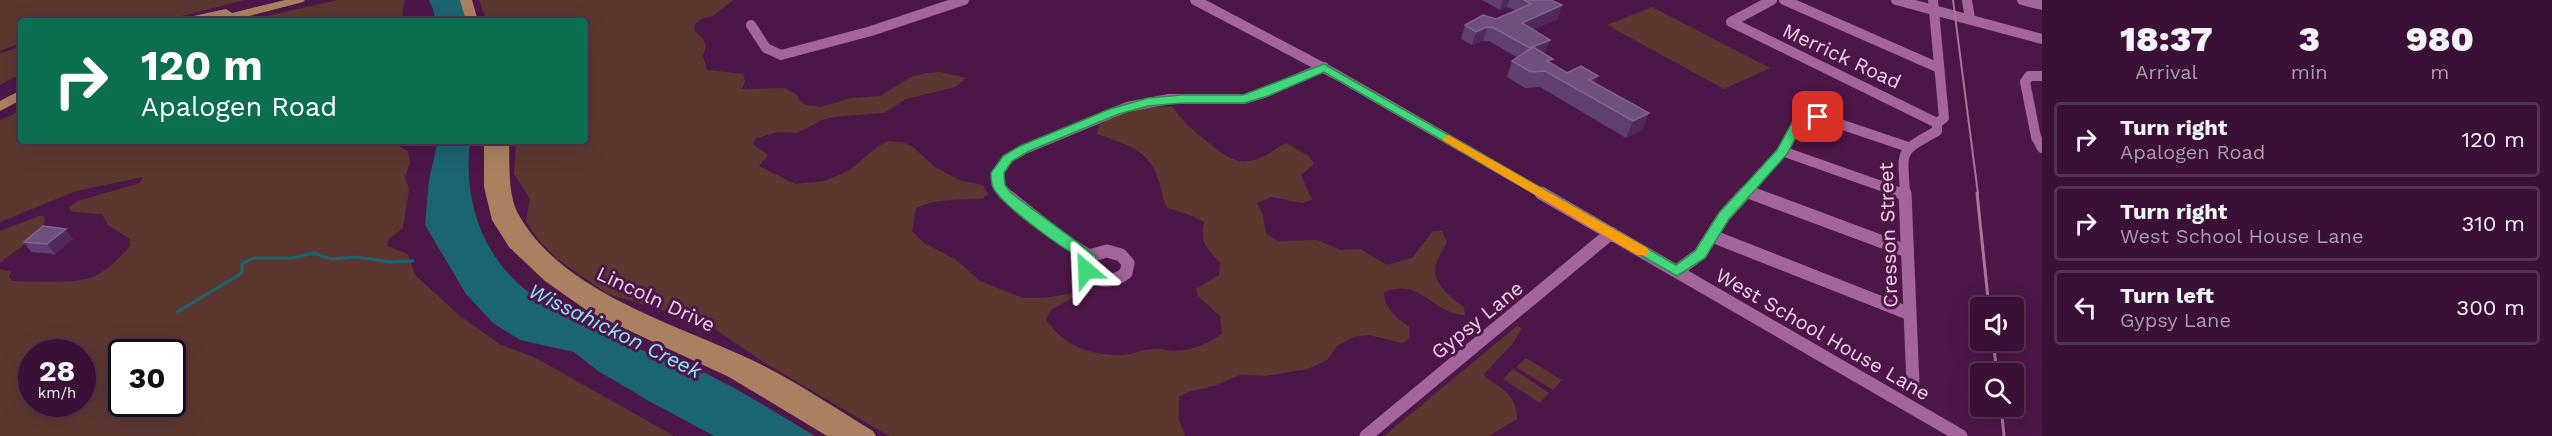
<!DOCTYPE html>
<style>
body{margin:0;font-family:"Work Sans",sans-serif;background:#41193e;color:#f1f3f6;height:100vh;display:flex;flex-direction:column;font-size:22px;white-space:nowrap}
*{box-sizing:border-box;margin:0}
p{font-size:20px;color:#ab9dad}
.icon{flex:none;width:33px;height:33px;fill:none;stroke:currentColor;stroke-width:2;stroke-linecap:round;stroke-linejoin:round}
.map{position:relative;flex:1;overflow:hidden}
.drawer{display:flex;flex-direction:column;background:#3a1036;width:510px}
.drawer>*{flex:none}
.hud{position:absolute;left:18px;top:18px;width:570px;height:126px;border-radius:6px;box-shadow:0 6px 24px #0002,0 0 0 2px #543051;background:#0b6e4f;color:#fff;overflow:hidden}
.controls{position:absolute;left:1970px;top:297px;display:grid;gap:12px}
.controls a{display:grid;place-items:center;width:54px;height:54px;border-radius:6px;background:#3a1036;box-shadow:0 6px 24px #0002,0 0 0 2px #543051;font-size:30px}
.speed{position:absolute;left:18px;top:339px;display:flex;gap:12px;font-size:30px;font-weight:700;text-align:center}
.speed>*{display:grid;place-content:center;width:78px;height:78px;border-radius:50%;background:#3a1036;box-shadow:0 6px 24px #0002,0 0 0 2px #543051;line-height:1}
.speed small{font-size:15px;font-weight:400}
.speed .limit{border:3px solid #111;border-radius:9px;background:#fff;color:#111}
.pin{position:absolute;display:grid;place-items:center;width:51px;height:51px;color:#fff;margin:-26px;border-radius:12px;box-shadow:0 3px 9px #0006}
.me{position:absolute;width:66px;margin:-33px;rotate:334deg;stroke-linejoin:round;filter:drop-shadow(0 0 4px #0008)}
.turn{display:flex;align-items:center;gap:21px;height:126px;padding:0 24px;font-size:27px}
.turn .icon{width:78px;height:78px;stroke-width:2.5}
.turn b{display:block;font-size:42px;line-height:51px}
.eta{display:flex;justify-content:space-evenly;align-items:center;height:102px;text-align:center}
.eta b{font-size:36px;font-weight:800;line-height:42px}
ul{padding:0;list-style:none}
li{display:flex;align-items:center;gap:18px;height:75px;margin:0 12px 9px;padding:0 12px;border:3px solid #543051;border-radius:6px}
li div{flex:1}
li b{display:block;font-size:22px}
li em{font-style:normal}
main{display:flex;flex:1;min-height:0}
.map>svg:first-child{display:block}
</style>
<main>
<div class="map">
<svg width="2042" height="436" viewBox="0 0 2042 436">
<rect width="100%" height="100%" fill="#4d1648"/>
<!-- green -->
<path fill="#5c3730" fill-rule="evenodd" d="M0,0H245L162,21H21V46L15,45L0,51Z
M338,0H405L401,21H243Z
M479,0H733L713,16L701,19L694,25L695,31L703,39L706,46L703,56L707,70L743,74L745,81L742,89L785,88L797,95L799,100L806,105L821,107L851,98L880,96L911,77L927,73L940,72L966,78L955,87L906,99L884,113L834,117L822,120L797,133L777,132L755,139L753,144L768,155L759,166L795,184L825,181L850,170L877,147L888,141L902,142L913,147L935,167L961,181L983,185L988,194L982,199C959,200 937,198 916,208L912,231L924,243L955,259L980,281L1023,298H1043L1075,293L1076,296L1051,310L1046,319C1062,346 1090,355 1121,355C1131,355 1142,350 1152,349C1160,348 1168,351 1175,351C1194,350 1207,344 1222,334L1220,316L1198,296L1196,289L1219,275L1220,263C1206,247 1200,244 1204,222L1190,215L1167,208C1162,197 1161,187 1157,176C1148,148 1121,143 1097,134L1099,125C1121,112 1148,104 1173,107C1182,121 1192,129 1205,140C1223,154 1237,169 1262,157C1271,154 1277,147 1286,143L1309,156L1314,164L1301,175L1312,200L1302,203L1271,197L1257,203L1263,215L1266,234L1278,241L1317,240L1341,250L1360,249L1387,265L1412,258L1433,231H1442L1447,242C1443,249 1438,257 1436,264C1430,281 1451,298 1464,307L1465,315C1431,314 1423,277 1384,292C1385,311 1396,316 1409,327L1410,338L1402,343L1369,335L1354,337L1337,346L1327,360L1308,369L1265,376L1240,375L1214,386L1188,392L1179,397V420L1185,436H889L765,363L706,323L608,294L557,259L538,239L526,221L530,199L514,174L516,141H585V21H487Z
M1652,7L1770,68L1724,89L1607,25Z
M21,47V74L0,85V53Z
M21,111V141H400L399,146L408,151L410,162L405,177L409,189L403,228L389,239L387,246L408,254L415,275L460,316L501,345L536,358L674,436H0V269L11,272L9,277L13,281C32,281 73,284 90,278C106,273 119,258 130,246V239L108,225L102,214L72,212L69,207L78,201L140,183L143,177L76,191L0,222V120ZM32,352H82V404H32ZM122,352H172V404H122Z
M39,216H44L45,221C34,241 17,249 0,263V231Z
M1517,326L1522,328L1513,343L1484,374L1486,378C1502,388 1518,397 1517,419L1489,436H1384Z
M1526,358L1562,380L1553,390L1516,367Z
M1513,369L1549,393L1540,403L1503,379Z"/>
<!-- water -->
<path fill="#1b6471" d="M429,0H460L466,21H435L433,9Z
M438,141H470C463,198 481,255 527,291C545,304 567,314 587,324C607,334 628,345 649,353C660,357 672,359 684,364C730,382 772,411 815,436H714L649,401L598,371L574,352L520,340L493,323L466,294L425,225L429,180Z"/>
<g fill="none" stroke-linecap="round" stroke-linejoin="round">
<!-- stream -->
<path stroke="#1b6471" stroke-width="3" d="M177,312L239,275L242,272V264L253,258H292L314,253L331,259L356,257L391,262L413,261"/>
<!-- minor-far1 -->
<path stroke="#a3659b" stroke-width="10" d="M1195,0L1337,75L1543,194
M1772,0L1731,22L1937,123
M1784,0L1939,68
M1896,0L2042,39
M1933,0L1944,118L1937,123
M1967,0L1970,19
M2022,0L2042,5
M751,25L766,48L781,55L871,31L964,0
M2042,76H2029L2025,82L2036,137L2042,148
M1782,151L1904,194
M1746,191L1755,194
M1006,194L998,185L997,173L1007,159L1025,149L1127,107L1169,99H1244L1264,93L1324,67
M1743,194L1782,151L1801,119L1812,117L1825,119L1908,147
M1905,194C1903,150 1897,153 1937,131V123"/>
<!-- minor -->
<path stroke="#a3659b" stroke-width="13" d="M1004,193L1062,239L1089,256
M1541,193L1961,436
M1751,193L1907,251
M1901,193L1904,194
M1905,193L1913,384
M1712,236L1910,314
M1107,251L1121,255L1128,263L1126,273C1112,284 1093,283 1085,266L1089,256Z
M1677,271L1700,254L1724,216L1745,193
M1366,436L1611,233"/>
<!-- major -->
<path fill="#aa8060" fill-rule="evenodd" d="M285,0H305L303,2L230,21H182L184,18L226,9L232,13Z
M460,0H472L478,21H466Z
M21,90V100L0,111V101Z
M484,141H509C510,165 507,196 520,217C567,297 685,326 764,366C801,385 837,409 873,431L876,436H827L729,377L589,312L545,281L509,247L492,220L484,187Z"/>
<!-- rail-far1 -->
<path stroke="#a3779e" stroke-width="2" d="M1953,0L1978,194"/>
<!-- rail -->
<path stroke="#a3779e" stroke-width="3" d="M1977,193L1989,308
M1993,340L1997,374
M2001,406L2004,436"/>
</g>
<!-- wall -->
<path fill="#5f3f70" d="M1482,0H1551L1558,19L1533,29L1550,40L1544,53L1551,64L1567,73L1595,83L1642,130L1626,138L1540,87L1525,88L1507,77L1512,61L1518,58L1489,41H1483L1472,45L1461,39L1465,25L1496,19L1515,10L1507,7L1500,10Z
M73,239L55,254L31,252L24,242Z"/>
<!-- shaded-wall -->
<path fill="#51285b" d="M1503,0H1509L1507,7L1500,10Z
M1562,5L1558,19L1518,36L1522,23Z
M1487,27L1483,41L1472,45L1476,32Z
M1550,40L1545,53L1525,62L1530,48Z
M1598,76L1591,92L1589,80Z
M1649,113L1642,130L1626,138L1633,121Z
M66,229L73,239L55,254L47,244Z"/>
<!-- building -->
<path fill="#6f4f7e" stroke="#846390" stroke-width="1.5" d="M1524,0H1551L1562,5L1522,23L1550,40L1530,48L1494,28L1487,27L1476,32L1465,25L1483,15L1496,19L1531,4Z
M1533,47L1553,59L1547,61L1567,73L1581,66L1598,76L1589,80L1649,113L1633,121L1545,71L1531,72L1512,61Z
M43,226L66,229L47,244L24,242Z"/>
<!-- route -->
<path fill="#43d77b" stroke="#2c8c50" stroke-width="1.5" d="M1324,64L1676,265L1695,251L1719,213L1777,150L1795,117L1806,113L1818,114L1824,117L1822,120L1804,122L1787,154L1729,219L1705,258L1677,276L1324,72L1268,96L1244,103H1182L1148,106L1119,114L1029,151L1012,161L1004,173L1005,185L1011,193L1096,256L1092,274H1081L1078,266L1081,258C1062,248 1001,205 993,187C991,183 991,177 991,173L1003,156L1020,146L1110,109L1148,98L1182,95H1243Z"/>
<!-- slow -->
<path fill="#f59e0b" d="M1448,135L1647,248L1649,251L1647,255H1637L1444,141L1442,139Z"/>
<g text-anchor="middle" stroke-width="6" stroke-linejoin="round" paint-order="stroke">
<!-- street labels -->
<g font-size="20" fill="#f4d2ee" stroke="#4d1648">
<text transform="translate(1842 56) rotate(25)" y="7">Merrick Road</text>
<text transform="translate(1888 235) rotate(-92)" y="7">Cresson Street</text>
<text transform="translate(656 299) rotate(25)" y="7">Lincoln Drive</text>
<text transform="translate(1477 320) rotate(-39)" y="7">Gypsy Lane</text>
<text transform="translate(1823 334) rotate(30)" y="7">West School House Lane</text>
</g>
<!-- water labels -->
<g font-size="21" font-style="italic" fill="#86e8fb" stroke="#4d1648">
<text transform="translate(615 331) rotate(26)" y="7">Wissahickon Creek</text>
</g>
</g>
</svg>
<div class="controls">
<a><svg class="icon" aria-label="sound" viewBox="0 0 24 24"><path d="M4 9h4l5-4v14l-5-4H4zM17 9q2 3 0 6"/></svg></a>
<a><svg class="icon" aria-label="search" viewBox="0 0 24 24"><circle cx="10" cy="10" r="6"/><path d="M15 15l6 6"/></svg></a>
</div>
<div class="speed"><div>28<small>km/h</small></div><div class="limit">30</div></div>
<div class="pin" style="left:1818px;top:117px;background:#d93025"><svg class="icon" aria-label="arrive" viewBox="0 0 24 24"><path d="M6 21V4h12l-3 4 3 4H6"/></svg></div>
<svg class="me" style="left:1086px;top:270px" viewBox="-20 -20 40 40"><path d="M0-17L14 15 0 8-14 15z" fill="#43d77b" stroke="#fff" stroke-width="4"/></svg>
<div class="hud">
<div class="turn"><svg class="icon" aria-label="right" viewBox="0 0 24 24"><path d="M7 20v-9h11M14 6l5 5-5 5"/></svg><div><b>120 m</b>Apalogen Road</div></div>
</div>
</div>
<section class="drawer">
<div class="eta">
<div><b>18:37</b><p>Arrival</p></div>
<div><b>3</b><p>min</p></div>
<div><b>980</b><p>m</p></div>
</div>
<ul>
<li><svg class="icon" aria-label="right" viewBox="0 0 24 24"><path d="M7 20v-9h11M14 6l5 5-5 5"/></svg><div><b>Turn right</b><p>Apalogen Road</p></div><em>120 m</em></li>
<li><svg class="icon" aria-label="right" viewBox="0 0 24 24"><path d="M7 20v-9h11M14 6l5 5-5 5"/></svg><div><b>Turn right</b><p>West School House Lane</p></div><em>310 m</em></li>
<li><svg class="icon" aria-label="left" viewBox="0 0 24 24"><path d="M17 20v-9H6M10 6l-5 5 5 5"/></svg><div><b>Turn left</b><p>Gypsy Lane</p></div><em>300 m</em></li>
</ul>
</section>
</main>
